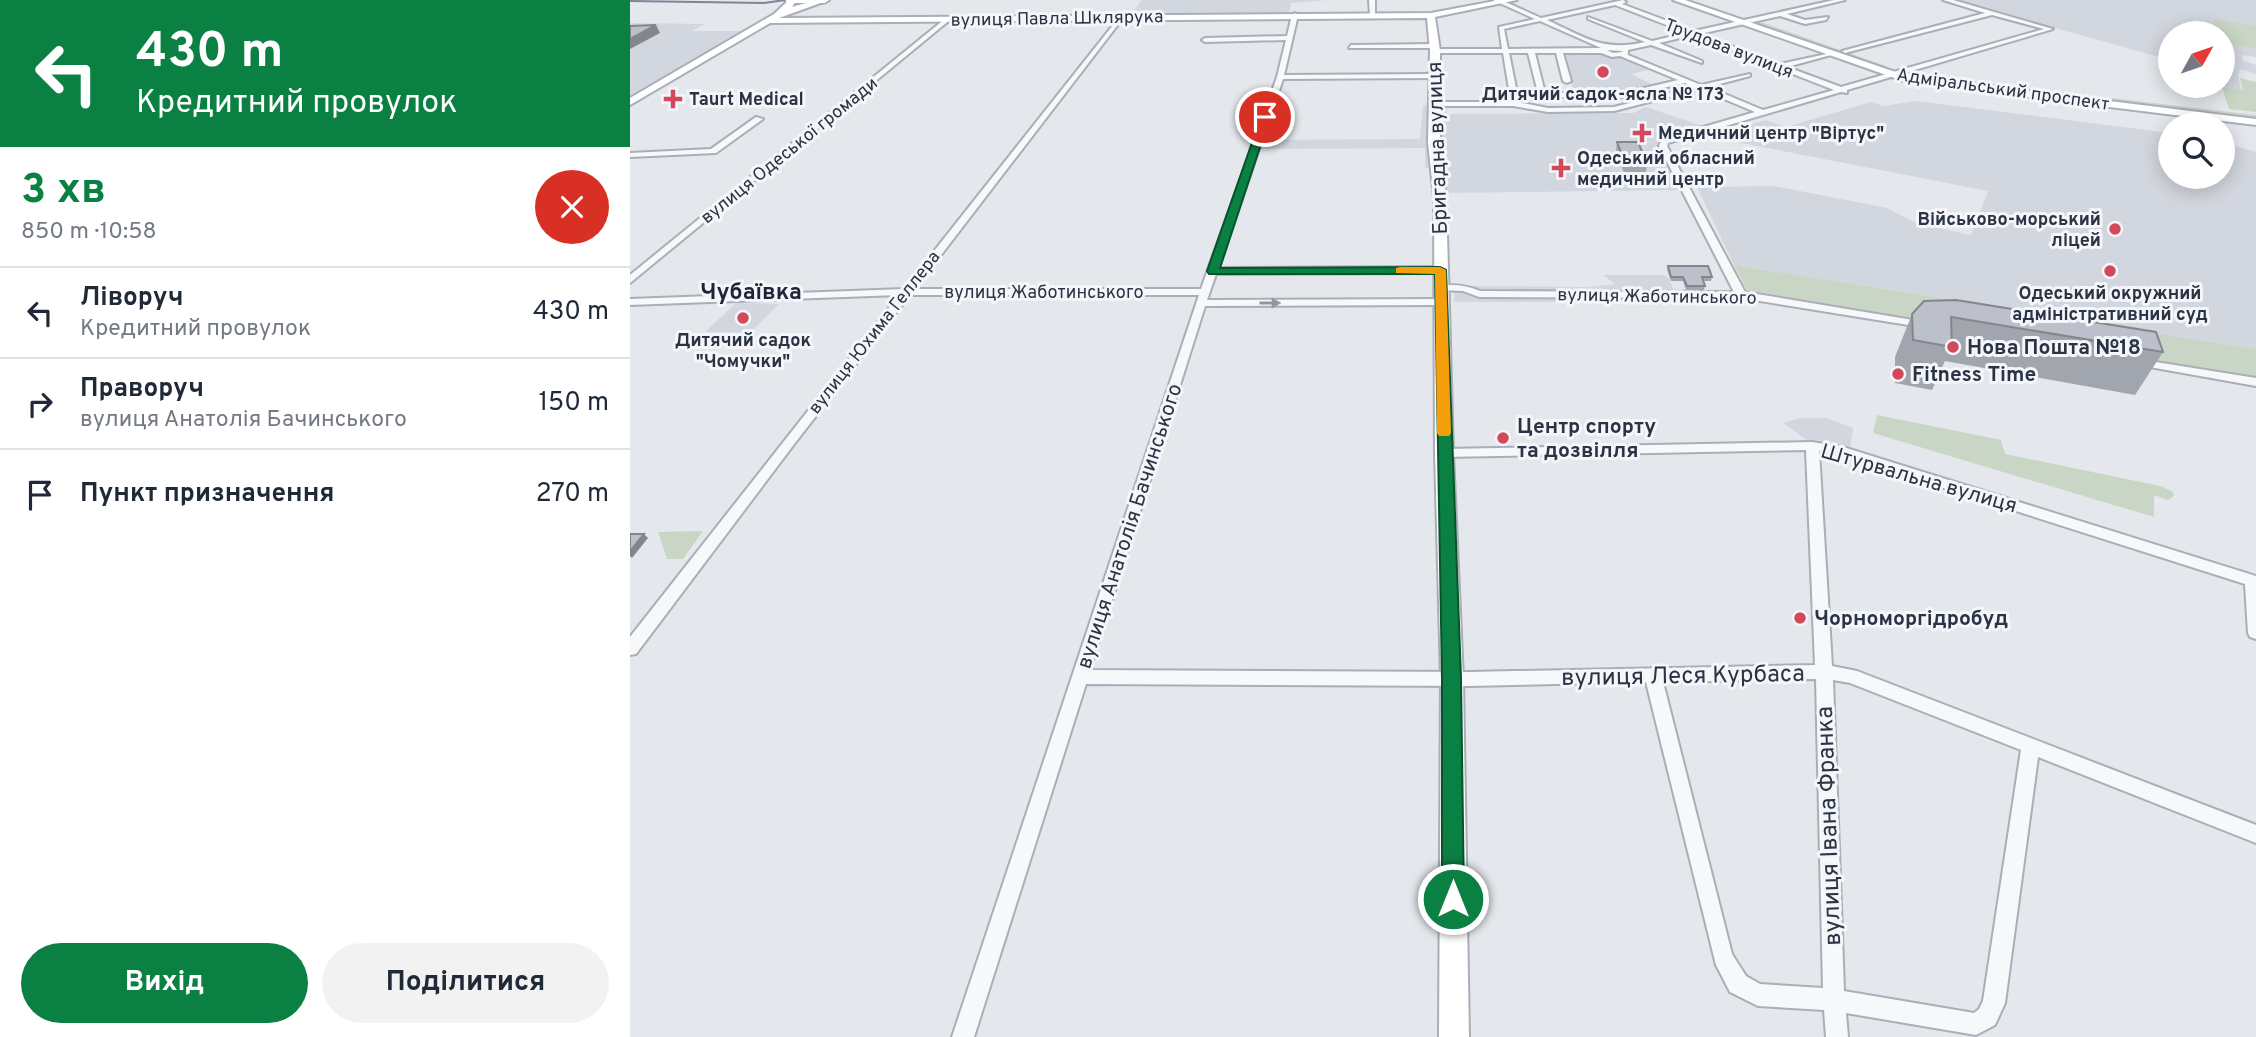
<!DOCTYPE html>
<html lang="uk">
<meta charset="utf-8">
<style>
body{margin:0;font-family:Overpass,sans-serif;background:#f2f2f3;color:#1f2937;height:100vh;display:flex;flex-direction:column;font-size:26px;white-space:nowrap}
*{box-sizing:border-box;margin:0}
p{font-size:23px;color:#747a83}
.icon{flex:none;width:38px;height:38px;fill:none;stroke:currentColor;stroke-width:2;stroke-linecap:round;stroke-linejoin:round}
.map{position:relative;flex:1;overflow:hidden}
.panel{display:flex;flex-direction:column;background:#fff;width:630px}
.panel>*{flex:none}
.hud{background:#0b8043;color:#fff;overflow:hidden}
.needle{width:46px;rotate:50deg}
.fabs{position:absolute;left:1528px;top:21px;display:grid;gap:14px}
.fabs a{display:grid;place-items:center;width:77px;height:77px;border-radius:50%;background:#fff;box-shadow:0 4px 18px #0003;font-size:35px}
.pin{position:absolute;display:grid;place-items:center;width:60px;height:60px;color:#fff;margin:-30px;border:4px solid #fff;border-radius:50%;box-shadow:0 2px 7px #0007}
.me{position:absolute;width:77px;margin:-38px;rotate:0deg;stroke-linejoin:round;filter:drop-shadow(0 0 5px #0008)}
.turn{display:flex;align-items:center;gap:24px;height:147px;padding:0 21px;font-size:32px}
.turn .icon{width:91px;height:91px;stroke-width:2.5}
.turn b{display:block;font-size:49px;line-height:60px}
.round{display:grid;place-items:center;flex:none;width:74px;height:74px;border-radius:37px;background:#f2f2f3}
.summary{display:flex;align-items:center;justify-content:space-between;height:119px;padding:0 21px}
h1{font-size:42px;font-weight:700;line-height:52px;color:#0b8043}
.action{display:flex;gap:14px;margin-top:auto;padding:14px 21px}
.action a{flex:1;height:80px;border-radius:42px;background:#0b8043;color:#fff;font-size:28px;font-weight:700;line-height:80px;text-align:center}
.action a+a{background:#f2f2f3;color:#1f2937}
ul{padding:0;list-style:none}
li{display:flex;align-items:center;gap:21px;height:91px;padding:0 21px;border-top:2px solid #e0e1e3}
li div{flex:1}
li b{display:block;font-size:26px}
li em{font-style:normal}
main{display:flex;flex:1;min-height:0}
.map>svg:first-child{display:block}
</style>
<main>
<section class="panel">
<div class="hud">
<div class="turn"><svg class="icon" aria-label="left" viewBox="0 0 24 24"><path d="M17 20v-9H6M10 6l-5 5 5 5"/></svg><div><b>430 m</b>Кредитний провулок</div></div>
</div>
<div class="summary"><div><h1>3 хв</h1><p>850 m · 10:58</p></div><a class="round" style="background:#d93025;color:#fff"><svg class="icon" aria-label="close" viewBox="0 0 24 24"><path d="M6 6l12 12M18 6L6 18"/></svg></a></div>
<ul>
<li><svg class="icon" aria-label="left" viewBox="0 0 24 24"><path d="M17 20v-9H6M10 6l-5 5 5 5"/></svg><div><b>Ліворуч</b><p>Кредитний провулок</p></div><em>430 m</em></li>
<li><svg class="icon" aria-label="right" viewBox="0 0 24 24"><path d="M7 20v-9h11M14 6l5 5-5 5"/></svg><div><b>Праворуч</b><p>вулиця Анатолія Бачинського</p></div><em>150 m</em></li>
<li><svg class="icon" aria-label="arrive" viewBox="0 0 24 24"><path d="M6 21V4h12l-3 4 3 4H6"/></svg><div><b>Пункт призначення</b></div><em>270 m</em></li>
</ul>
<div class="action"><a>Вихід</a><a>Поділитися</a></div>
</section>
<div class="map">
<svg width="1626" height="1037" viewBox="0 0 1626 1037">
<rect width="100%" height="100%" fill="#e4e7ec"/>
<!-- built -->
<path fill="#d2d6de" d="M512,0H697L661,3L659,13L500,16Z
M1325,0H1626V57L1612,55L1613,61L1626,65V74L1610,69L1608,75L1611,90L1587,86H1592L1595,80V74L1593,73L1592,33H1540V60Z
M0,23L74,24L62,31H120L0,101Z
M931,52H979L1018,70L1001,74L1027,87L995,95H945Z
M1286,101L1540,133V177H1592L1593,143L1626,152V349L1104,265L1067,187L1144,186L1257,208L1286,223L1341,235L1358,191L1091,139L1097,132L1136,120L1156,127L1241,102L1253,106Z
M793,105L816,106L817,114L1003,113L1016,107L1075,127L1030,140L1031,146L1055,190L813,193L802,168H795V148L631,149L644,140L790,139Z
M973,275H1033L1039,278L1044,292L1058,293L1061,302H824L825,289L836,286L958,287L985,284Z
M106,303L149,304L120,333L75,332Z
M1170,418H1196L1223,428L1220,448L1196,441L1180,442L1153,423Z"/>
<!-- green -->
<path fill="#c9d6c5" d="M1584,20L1626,26V48L1593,43L1592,33H1584Z
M1128,21L1256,66L1245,69L1117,24Z
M1285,75L1626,115V120L1281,79Z
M1610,78L1626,82V112L1599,109L1592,87L1613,90Z
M1104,265L1626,349V379L1117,290Z
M1247,415L1371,440L1375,454L1530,486L1542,491L1544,496L1538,500L1524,495V517L1243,433Z
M73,531L53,559H37L28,532Z"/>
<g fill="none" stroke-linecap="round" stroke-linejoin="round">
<defs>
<path id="street" d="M739,0H745V16L740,15Z
M863,0H871L911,18L993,0L996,2L992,4L1064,31L1204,0H1215L1157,14L1175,20L1198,17L1196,20L1175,24L1150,16L1070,34L1150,64L1201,53V55L1157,67L1211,87L1414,29L1362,15L1215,53L1212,51L1355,13L1313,0H1323L1423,29L1217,90V93L1211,92L1038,143L1037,146L1115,292L1301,323V327L1297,328L1111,298L849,297L833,291L808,290V286C824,284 836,285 850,291L1104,292L1029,146L1032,139L1125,112L1070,89L984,111L918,112L883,106H802V102H880V95L873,53H805L802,51L805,49H872L869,27L905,19ZM985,5L1057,33L1022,41L958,17V19L1015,42C972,52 955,37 917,20ZM910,21L971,48L878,49L874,29ZM1063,35L1204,90L1133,110L1078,87L1120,76V74L1071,85L998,55V50L1021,45L1072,63V61L1029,43ZM977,50L992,51V52L983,53ZM879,53H898L908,93H887ZM905,53H926L933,81L937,83L941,81L933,53H971L982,57L990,56L1048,80L993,93H915ZM1055,83L1063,87L984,107L918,108L887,102V97H993Z
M665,13L668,15L654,75L803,74L806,76L803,78L653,79L588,268L810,267L815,270L810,273L586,274L577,300L813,299L818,302L813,305L575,306L460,670L839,672L1185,665L1176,450L814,457L808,453L814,449L1182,442L1213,447L1626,576V639L1620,637L1618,633L1615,584L1207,454L1189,451L1202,666L1227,671L1626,825V843L1408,757L1375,1003L1365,1025L1346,1035L1216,1013L1218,1037H1196L1194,1010L1128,1006L1100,992L1086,965L1016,682L839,686L456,684L344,1037H322L569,295H280L165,443L6,654L0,655V637L269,295L0,305V299L274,289L491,15L493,18L285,289H571L647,77L656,40L575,42L572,40L575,38L657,36L662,15ZM1186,679L1193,988L1130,984L1116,976L1102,954L1033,682ZM1203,680L1220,683L1391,750L1353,1001L1349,1009L1344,1013L1214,991Z
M316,18L321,19L0,283V275Z
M721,45L804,44L807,46L804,48H719Z
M126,117L133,119L86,153L0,157V153L81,149Z
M1507,359L1626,378V386L1503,364L1501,362Z"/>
<path id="secondary" d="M159,0L166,1L162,7L186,0H199L149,18L801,13L870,0H887L805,17L810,51V143L816,197L823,453L833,679L839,1037H809L811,679L805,453L804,197L798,143L800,51L797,18L140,23L0,105V98L144,14Z
M1043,0H1055L1277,76L1626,119V125L1276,82Z"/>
<path id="primary" d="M154,0H199L195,3H158Z"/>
</defs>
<!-- street casing -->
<use href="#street" stroke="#a9aeb7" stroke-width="4"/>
<!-- secondary casing -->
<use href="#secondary" stroke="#a9aeb7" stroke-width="4"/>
<!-- primary casing -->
<use href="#primary" stroke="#a3abb8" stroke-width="3"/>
<!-- street -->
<use href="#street" fill="#f7f8fa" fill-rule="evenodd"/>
<!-- secondary -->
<use href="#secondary" fill="#fff" fill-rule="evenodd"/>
<!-- primary -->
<use href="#primary" fill="#fff" fill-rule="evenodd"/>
<!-- tram -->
<path stroke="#7d8696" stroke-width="2" d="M0,1L134,3L155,0"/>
</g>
<!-- wall -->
<path fill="#a1a5ae" d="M987,142L1017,163L1016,172L994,173L986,152Z
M1038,266L1082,277L1081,281H1073L1075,286L1074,290H1056L1053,281H1041L1037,270Z
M1294,301L1533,352L1505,395L1315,361L1302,390L1265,383V357L1282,314Z"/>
<!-- shaded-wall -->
<path fill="#83868d" d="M26,25L30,33L0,49V39Z
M14,534L18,538L2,558L0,556V551Z"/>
<!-- building -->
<path fill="#bbc0ca" stroke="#83868d" stroke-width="2" d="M26,25L0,39V26Z
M987,142H1008L1017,163H995Z
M1038,266H1078L1082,277H1072L1075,286H1057L1053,277H1041Z
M1326,300L1526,332L1533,352L1321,317L1322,347L1283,340L1282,314L1294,301Z
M0,534H14L0,551Z"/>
<!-- one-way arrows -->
<defs><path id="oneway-solid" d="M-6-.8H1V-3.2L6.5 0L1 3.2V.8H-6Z" transform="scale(1.75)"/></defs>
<use fill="#9196a0" href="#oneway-solid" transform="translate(640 303)"/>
<!-- route -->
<path fill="#0b8043" stroke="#07532c" stroke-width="2" d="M635,114L640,117L590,268L810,267L816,270L831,678L834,899L831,907L823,910L815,907L812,899V678L805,274H579L577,271L631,117Z"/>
<!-- slow -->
<path fill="#f59e0b" d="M770,267H810L816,270L821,433L819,436H809L807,433L805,274L766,273V268Z"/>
<!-- markers -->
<g fill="#d1495b" stroke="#f4f6f9" stroke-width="2.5">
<circle cx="973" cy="72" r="7"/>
<path d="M39.5 88.5h7v7h7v7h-7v7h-7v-7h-7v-7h7z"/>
<path d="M1008.5 122.5h7v7h7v7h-7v7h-7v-7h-7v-7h7z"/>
<path d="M927.5 157.5h7v7h7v7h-7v7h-7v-7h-7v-7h7z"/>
<circle cx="1485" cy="229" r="7"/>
<circle cx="1480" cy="271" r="7"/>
<circle cx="113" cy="318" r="7"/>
<circle cx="1323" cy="347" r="7"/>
<circle cx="1268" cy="374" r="7"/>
<circle cx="873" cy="438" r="7"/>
<circle cx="1170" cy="618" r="7"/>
</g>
<g text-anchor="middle" stroke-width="6" stroke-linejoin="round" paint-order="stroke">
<!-- far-street labels -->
<g font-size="18" fill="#2b3445" stroke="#f4f6f9">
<text transform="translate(427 18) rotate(-1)" y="6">вулиця Павла Шклярука</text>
<text transform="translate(1099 48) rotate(21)" y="6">Трудова вулиця</text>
<text transform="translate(1373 89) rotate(8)" y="6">Адміральський проспект</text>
<text transform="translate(159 150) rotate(-39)" y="6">вулиця Одеської громади</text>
<text x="414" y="298">вулиця Жаботинського</text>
<text transform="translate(1027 296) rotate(1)" y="6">вулиця Жаботинського</text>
<text transform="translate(244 332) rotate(-52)" y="6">вулиця Юхима Геллера</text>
</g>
<!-- far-poi labels -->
<g font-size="18" font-weight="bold" fill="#2b3445" stroke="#f4f6f9">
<text x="973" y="100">Дитячий садок-ясла № 173</text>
<text x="59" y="105" text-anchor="start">Taurt Medical</text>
<text x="1028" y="139" text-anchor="start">Медичний центр "Віртус"</text>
<text x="947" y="164" text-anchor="start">Одеський обласний<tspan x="947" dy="21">медичний центр</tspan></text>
<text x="1471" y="225" text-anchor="end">Військово-морський<tspan x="1471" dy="21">ліцей</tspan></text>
<text x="1480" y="299">Одеський окружний<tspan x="1480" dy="21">адміністративний суд</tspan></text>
<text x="113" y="346">Дитячий садок<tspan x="113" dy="21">"Чомучки"</tspan></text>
</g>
<!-- street labels -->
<g font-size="21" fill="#2b3445" stroke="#f4f6f9">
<text transform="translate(807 148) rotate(-92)" y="7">Бригадна вулиця</text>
<text transform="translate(1289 478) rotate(16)" y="7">Штурвальна вулиця</text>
<text transform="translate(499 526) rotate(-72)" y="7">вулиця Анатолія Бачинського</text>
</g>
<!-- poi labels -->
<g font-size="21" font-weight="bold" fill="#2b3445" stroke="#f4f6f9" text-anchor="start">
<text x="1337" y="354">Нова Пошта №18</text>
<text x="1282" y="381">Fitness Time</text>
<text x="887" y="433">Центр спорту<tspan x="887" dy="24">та дозвілля</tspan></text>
<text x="1184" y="625">Чорноморгідробуд</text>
</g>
<!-- far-district labels -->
<g font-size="23" font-weight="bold" fill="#1d2536" stroke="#f4f6f9">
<text x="121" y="299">Чубаївка</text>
</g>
<!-- near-street labels -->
<g font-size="24" fill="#2b3445" stroke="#f4f6f9">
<text transform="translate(1053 675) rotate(-1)" y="8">вулиця Леся Курбаса</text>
<text transform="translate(1198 826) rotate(-92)" y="8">вулиця Івана Франка</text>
</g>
</g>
</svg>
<div class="fabs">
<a><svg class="needle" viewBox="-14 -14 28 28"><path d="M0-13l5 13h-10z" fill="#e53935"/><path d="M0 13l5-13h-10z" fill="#747a83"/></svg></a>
<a><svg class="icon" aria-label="search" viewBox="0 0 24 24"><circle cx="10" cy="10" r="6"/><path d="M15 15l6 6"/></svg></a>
</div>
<div class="pin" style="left:635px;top:117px;background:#d93025"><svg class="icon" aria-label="arrive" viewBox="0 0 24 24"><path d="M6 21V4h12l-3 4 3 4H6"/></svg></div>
<svg class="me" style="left:823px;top:899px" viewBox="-20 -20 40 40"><circle r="17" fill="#0b8043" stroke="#fff" stroke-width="3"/><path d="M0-11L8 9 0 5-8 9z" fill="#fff"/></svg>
</div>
</main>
